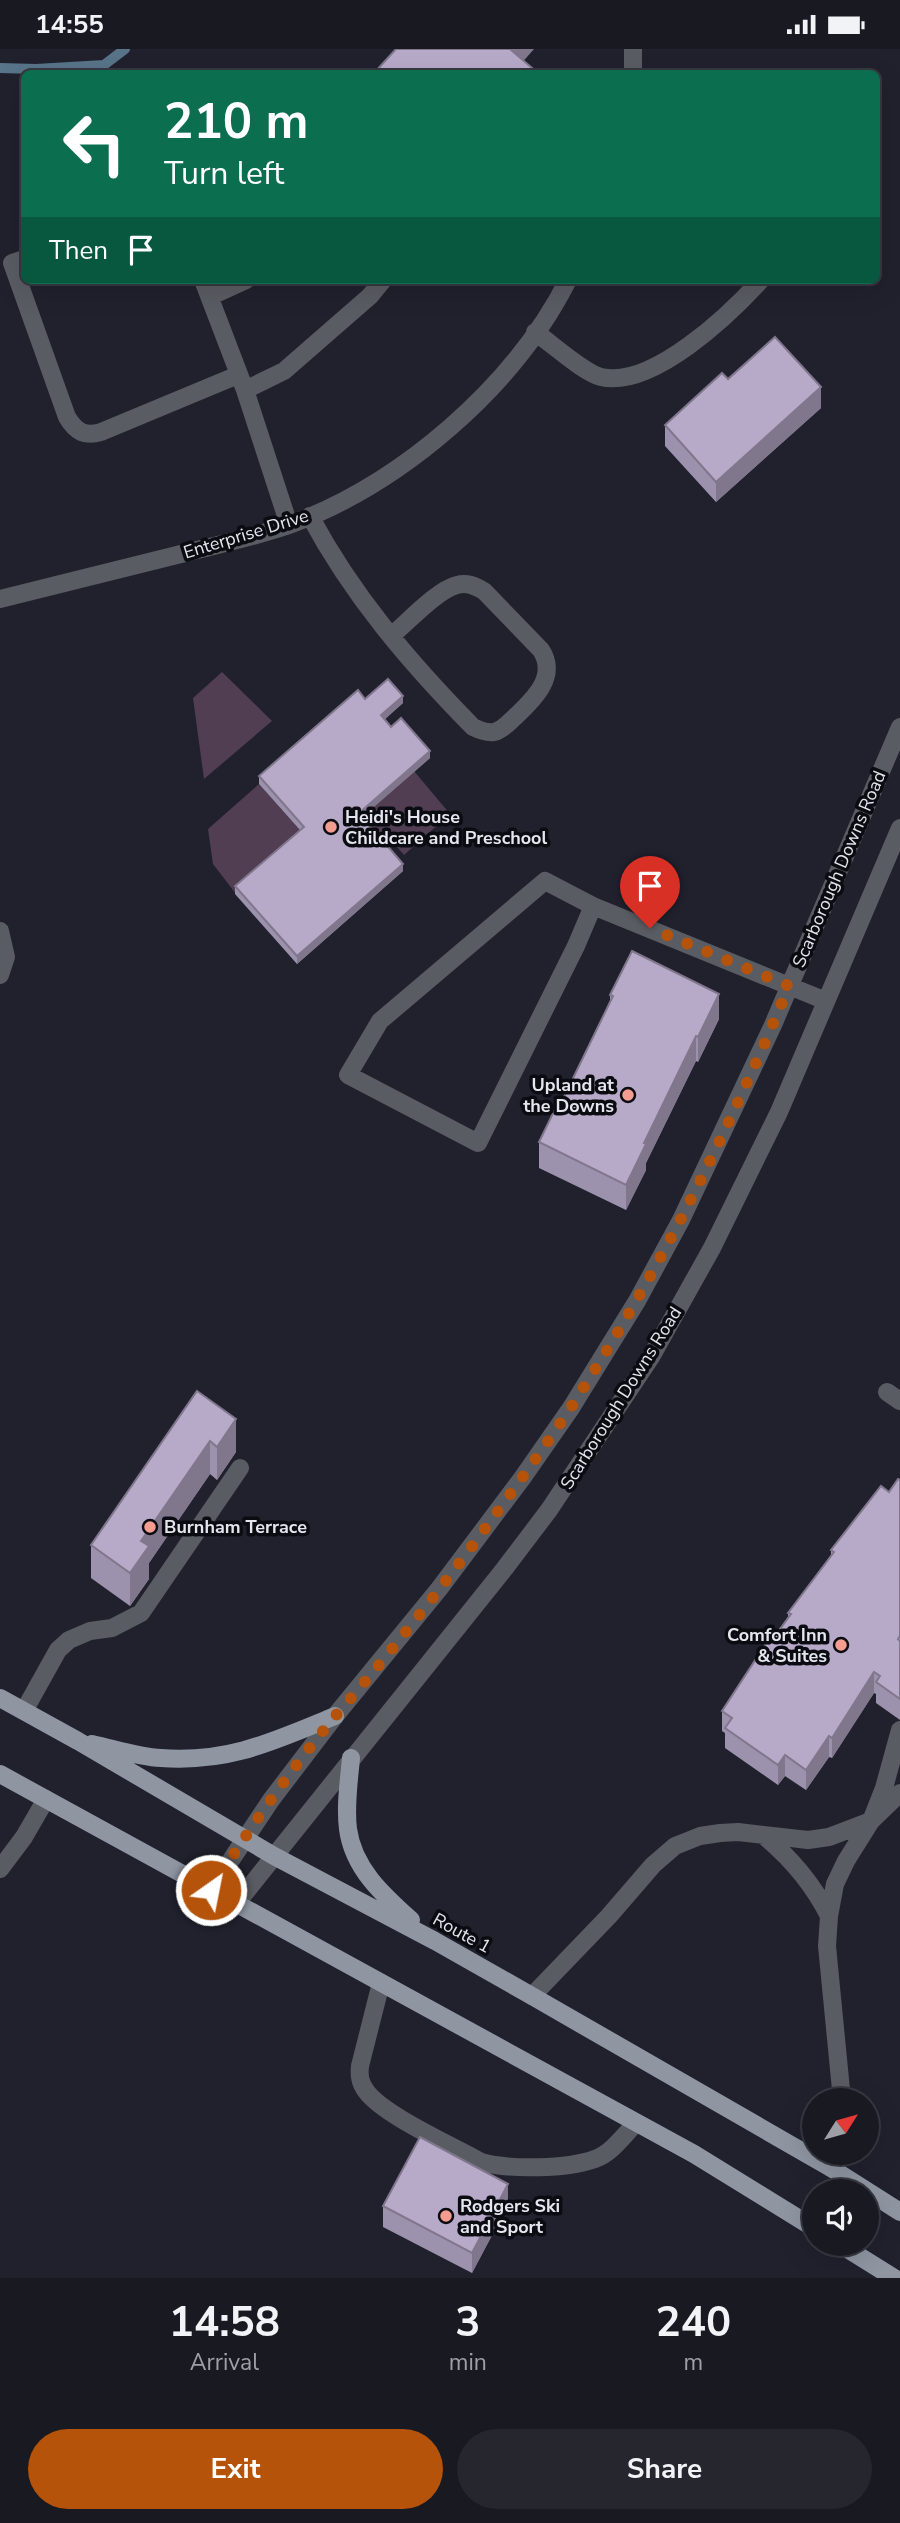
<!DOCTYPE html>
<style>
body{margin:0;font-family:"Nunito Sans",sans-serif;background:#26262f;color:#f1f3f6;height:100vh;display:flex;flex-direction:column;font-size:26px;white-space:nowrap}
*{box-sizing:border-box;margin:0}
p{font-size:23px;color:#9fa0a5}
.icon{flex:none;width:38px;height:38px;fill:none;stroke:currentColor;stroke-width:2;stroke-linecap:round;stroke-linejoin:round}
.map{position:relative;height:2229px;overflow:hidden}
.sheet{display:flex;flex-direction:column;background:#191922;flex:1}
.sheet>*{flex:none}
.hud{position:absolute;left:21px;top:21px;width:859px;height:214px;border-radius:10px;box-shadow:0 7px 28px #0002,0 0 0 2px #373840;background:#0b6e4f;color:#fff;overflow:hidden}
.needle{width:46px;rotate:53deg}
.fabs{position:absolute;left:802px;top:2039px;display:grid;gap:14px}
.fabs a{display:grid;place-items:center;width:77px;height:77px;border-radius:50%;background:#191922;box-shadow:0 7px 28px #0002,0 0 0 2px #373840;font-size:35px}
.pin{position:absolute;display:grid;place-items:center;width:60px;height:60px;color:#fff;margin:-72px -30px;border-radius:50% 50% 50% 0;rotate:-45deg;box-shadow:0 0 7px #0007}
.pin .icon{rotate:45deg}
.me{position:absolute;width:77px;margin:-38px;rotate:33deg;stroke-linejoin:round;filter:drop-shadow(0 0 5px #0008)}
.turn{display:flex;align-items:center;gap:24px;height:147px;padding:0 28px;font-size:32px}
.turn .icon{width:91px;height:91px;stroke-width:2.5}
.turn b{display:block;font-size:49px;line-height:60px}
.then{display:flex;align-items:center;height:66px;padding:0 28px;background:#0003;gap:14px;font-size:26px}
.eta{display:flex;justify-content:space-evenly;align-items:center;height:119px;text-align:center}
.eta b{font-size:42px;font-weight:700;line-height:49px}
.button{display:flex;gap:14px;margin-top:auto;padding:14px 28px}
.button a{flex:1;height:80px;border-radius:42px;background:#b45309;color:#fff;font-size:28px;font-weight:700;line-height:80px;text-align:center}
.button a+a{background:#26262f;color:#f1f3f6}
.status{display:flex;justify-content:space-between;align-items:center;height:49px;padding:0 35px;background:#191922;direction:ltr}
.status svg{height:19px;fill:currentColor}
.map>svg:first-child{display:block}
</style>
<div class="status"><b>14:55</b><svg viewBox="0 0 49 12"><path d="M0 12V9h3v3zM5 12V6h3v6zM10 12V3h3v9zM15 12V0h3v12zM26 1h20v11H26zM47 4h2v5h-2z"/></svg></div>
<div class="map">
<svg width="900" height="2229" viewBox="0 0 900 2229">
<rect width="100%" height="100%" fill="#21212e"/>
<!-- green -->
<path fill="#513e52" d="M222,623L272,672L204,730L193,649Z
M414,722L450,765L404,806L383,782L374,789L359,771Z
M259,735L304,785L236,845L213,815L208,780Z"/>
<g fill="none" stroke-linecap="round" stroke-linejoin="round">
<!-- stream -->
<path stroke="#587489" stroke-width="10" d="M0,19L36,20L104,16L125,0"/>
<!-- minor -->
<path stroke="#595c62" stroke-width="18" d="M633,24V0
M24,210L12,214L67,368C76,383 85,388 101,383L238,326
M203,231L245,341L289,476
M211,247L246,231
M535,283C551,294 584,324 601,328C652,340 729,266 761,231
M245,341L284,322L370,247L383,231
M310,467C352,546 410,614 473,678C479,681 486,684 494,683C503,681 510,672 516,667C534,650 558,627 541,601L484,542C475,537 467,533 457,536C437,541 408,573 391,587
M0,550C60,535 121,520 181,505C217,496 254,488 289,476C401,435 514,338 568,231
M593,857L545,832L380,972L348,1026L478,1094L576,897L593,857L826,952
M0,882L6,908L0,926
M887,1343L900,1352
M24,1662L58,1601L69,1591L90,1582L112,1579L141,1564L240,1419
M763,1786C791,1809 813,1835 829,1867
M0,1820L24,1788L46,1750
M211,1841L271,1751L335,1667L439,1540L523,1428L571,1359L637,1252L681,1171L773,976L900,678
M236,1855L505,1519L549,1461L651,1308L712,1199L779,1063L900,779
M381,1934L360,2017C359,2027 360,2034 366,2042C383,2066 453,2097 481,2113C510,2121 567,2120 595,2110C612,2104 624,2086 636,2074
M532,1947L609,1867L653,1816L675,1797L700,1787L720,1784L738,1783L808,1791L829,1788L871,1772L900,1744
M842,2051L827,1897L829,1867L835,1835L846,1812L871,1772L884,1739L900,1681
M831,2119L834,2104"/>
<!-- major -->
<path stroke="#8f96a2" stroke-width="18" d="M0,1649L78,1692L274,1807L435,1892L532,1947L831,2119L900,2163
M92,1695C115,1700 138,1708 161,1709C229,1714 274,1692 335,1667
M351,1709C349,1732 345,1757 348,1780C353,1819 383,1846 411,1871
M0,1725L694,2105L814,2179
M838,2194L894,2229"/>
</g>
<!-- wall -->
<path fill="#9d92ad" d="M728,330L821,359L716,453L665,397V376Z
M365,650L403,654L384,670L391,678L430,709L362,768L403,822L297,915L235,845V837L300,781L259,735V727Z
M610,946L719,970L698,1013L696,1012L646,1114V1121L626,1161L539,1119V1093L561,1054L610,952Z
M197,1342L236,1403L217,1431L210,1425L149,1514V1530L130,1557L91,1529V1496Z
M900,1431V1671L876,1654V1645L874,1644L832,1709L829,1708L806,1741L785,1727L778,1736L725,1699V1684L722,1682V1662L788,1568V1564L831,1506V1501Z
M508,2156L472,2224L383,2178V2157Z"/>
<!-- shaded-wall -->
<path fill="#80778d" d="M512,0H534L513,24L511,1Z
M821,338V359L716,453V433Z
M403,647V654L381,674V666Z
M430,702V709L359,771V764Z
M403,815V822L297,915V907Z
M719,945V970L698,1013V988Z
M696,987V1012L646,1114V1121L626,1161V1136L644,1094Z
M236,1370V1403L217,1431V1398Z
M210,1392V1425L149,1514V1530L130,1557V1524L141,1492Z
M874,1623V1644L832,1709V1689Z
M829,1687V1708L806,1741V1721Z
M785,1706V1727L778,1736V1716Z
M508,2135V2156L472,2224V2204Z"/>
<!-- building -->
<path fill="#b7aac9" stroke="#80778d" stroke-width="2" d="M396,0H512L511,1L538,24H374Z
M775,288L821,338L716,433L665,376L722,324L728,330Z
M388,630L403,647L381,666L391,678L401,669L430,702L359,764L403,815L297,907L235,837L304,778L259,727L358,641L365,650Z
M632,902L719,945L698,988L696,987L644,1094L646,1095L626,1136L539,1093L559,1052L561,1054L613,947L610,946Z
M197,1342L236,1370L217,1398L210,1392L141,1492L149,1497L130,1524L91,1496Z
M898,1430L900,1431V1587L898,1590L900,1592V1650L876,1633L880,1627L874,1623L832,1689L829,1687L806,1721L785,1706L778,1716L725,1679L732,1669L722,1662L767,1593L769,1595L791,1565L788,1564L834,1503L831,1501L881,1437L889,1443Z
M420,2088L508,2135L472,2204L383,2157Z"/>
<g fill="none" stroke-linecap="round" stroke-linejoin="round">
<!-- route -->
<path stroke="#b45309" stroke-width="12" stroke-dasharray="0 21.6" d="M211,1841C249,1780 291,1720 337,1665C357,1642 377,1619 396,1595C441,1540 483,1483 524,1426C633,1276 717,1109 789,937L650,879"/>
</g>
<!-- markers -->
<g fill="#f59c91" stroke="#0b0c11" stroke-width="2.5">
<circle cx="331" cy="778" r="7"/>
<circle cx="628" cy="1046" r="7"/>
<circle cx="150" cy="1478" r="7"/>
<circle cx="841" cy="1596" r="7"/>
<circle cx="446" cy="2167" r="7"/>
</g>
<g text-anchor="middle" stroke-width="7" stroke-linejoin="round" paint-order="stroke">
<!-- street labels -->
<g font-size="18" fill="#e5e5ee" stroke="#0b0c11">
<text transform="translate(246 485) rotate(-17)" y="6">Enterprise Drive</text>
<text transform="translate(839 820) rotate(-67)" y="6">Scarborough Downs Road</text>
<text transform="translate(621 1349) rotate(-58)" y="6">Scarborough Downs Road</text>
<text transform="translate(462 1884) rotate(29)" y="6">Route 1</text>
</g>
<!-- poi labels -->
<g font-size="18" font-weight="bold" fill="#e5e5ee" stroke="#0b0c11" text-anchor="start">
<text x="345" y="774">Heidi's House<tspan x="345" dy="21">Childcare and Preschool</tspan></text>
<text x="614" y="1042" text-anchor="end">Upland at<tspan x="614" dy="21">the Downs</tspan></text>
<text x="164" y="1484">Burnham Terrace</text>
<text x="827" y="1592" text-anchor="end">Comfort Inn<tspan x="827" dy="21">&amp; Suites</tspan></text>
<text x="460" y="2163">Rodgers Ski<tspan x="460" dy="21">and Sport</tspan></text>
</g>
</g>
</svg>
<div class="fabs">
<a><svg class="needle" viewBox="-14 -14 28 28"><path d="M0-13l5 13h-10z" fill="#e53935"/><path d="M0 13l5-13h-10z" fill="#9fa0a5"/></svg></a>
<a><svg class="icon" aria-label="sound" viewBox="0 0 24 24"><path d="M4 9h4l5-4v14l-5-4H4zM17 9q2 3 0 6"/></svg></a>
</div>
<div class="pin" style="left:650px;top:879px;background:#d93025"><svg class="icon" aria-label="arrive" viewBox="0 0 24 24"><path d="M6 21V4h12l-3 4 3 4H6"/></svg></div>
<svg class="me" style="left:211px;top:1841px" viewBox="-20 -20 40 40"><circle r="17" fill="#b45309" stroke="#fff" stroke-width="3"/><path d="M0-11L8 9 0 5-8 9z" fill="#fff"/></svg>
<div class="hud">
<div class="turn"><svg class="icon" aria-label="left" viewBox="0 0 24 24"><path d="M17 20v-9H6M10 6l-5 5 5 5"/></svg><div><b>210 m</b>Turn left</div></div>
<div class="then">Then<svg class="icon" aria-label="arrive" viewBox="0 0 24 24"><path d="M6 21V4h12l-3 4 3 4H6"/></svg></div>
</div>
</div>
<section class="sheet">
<div class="eta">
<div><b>14:58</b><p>Arrival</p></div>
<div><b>3</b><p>min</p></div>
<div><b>240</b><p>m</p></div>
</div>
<div class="button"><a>Exit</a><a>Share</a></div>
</section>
